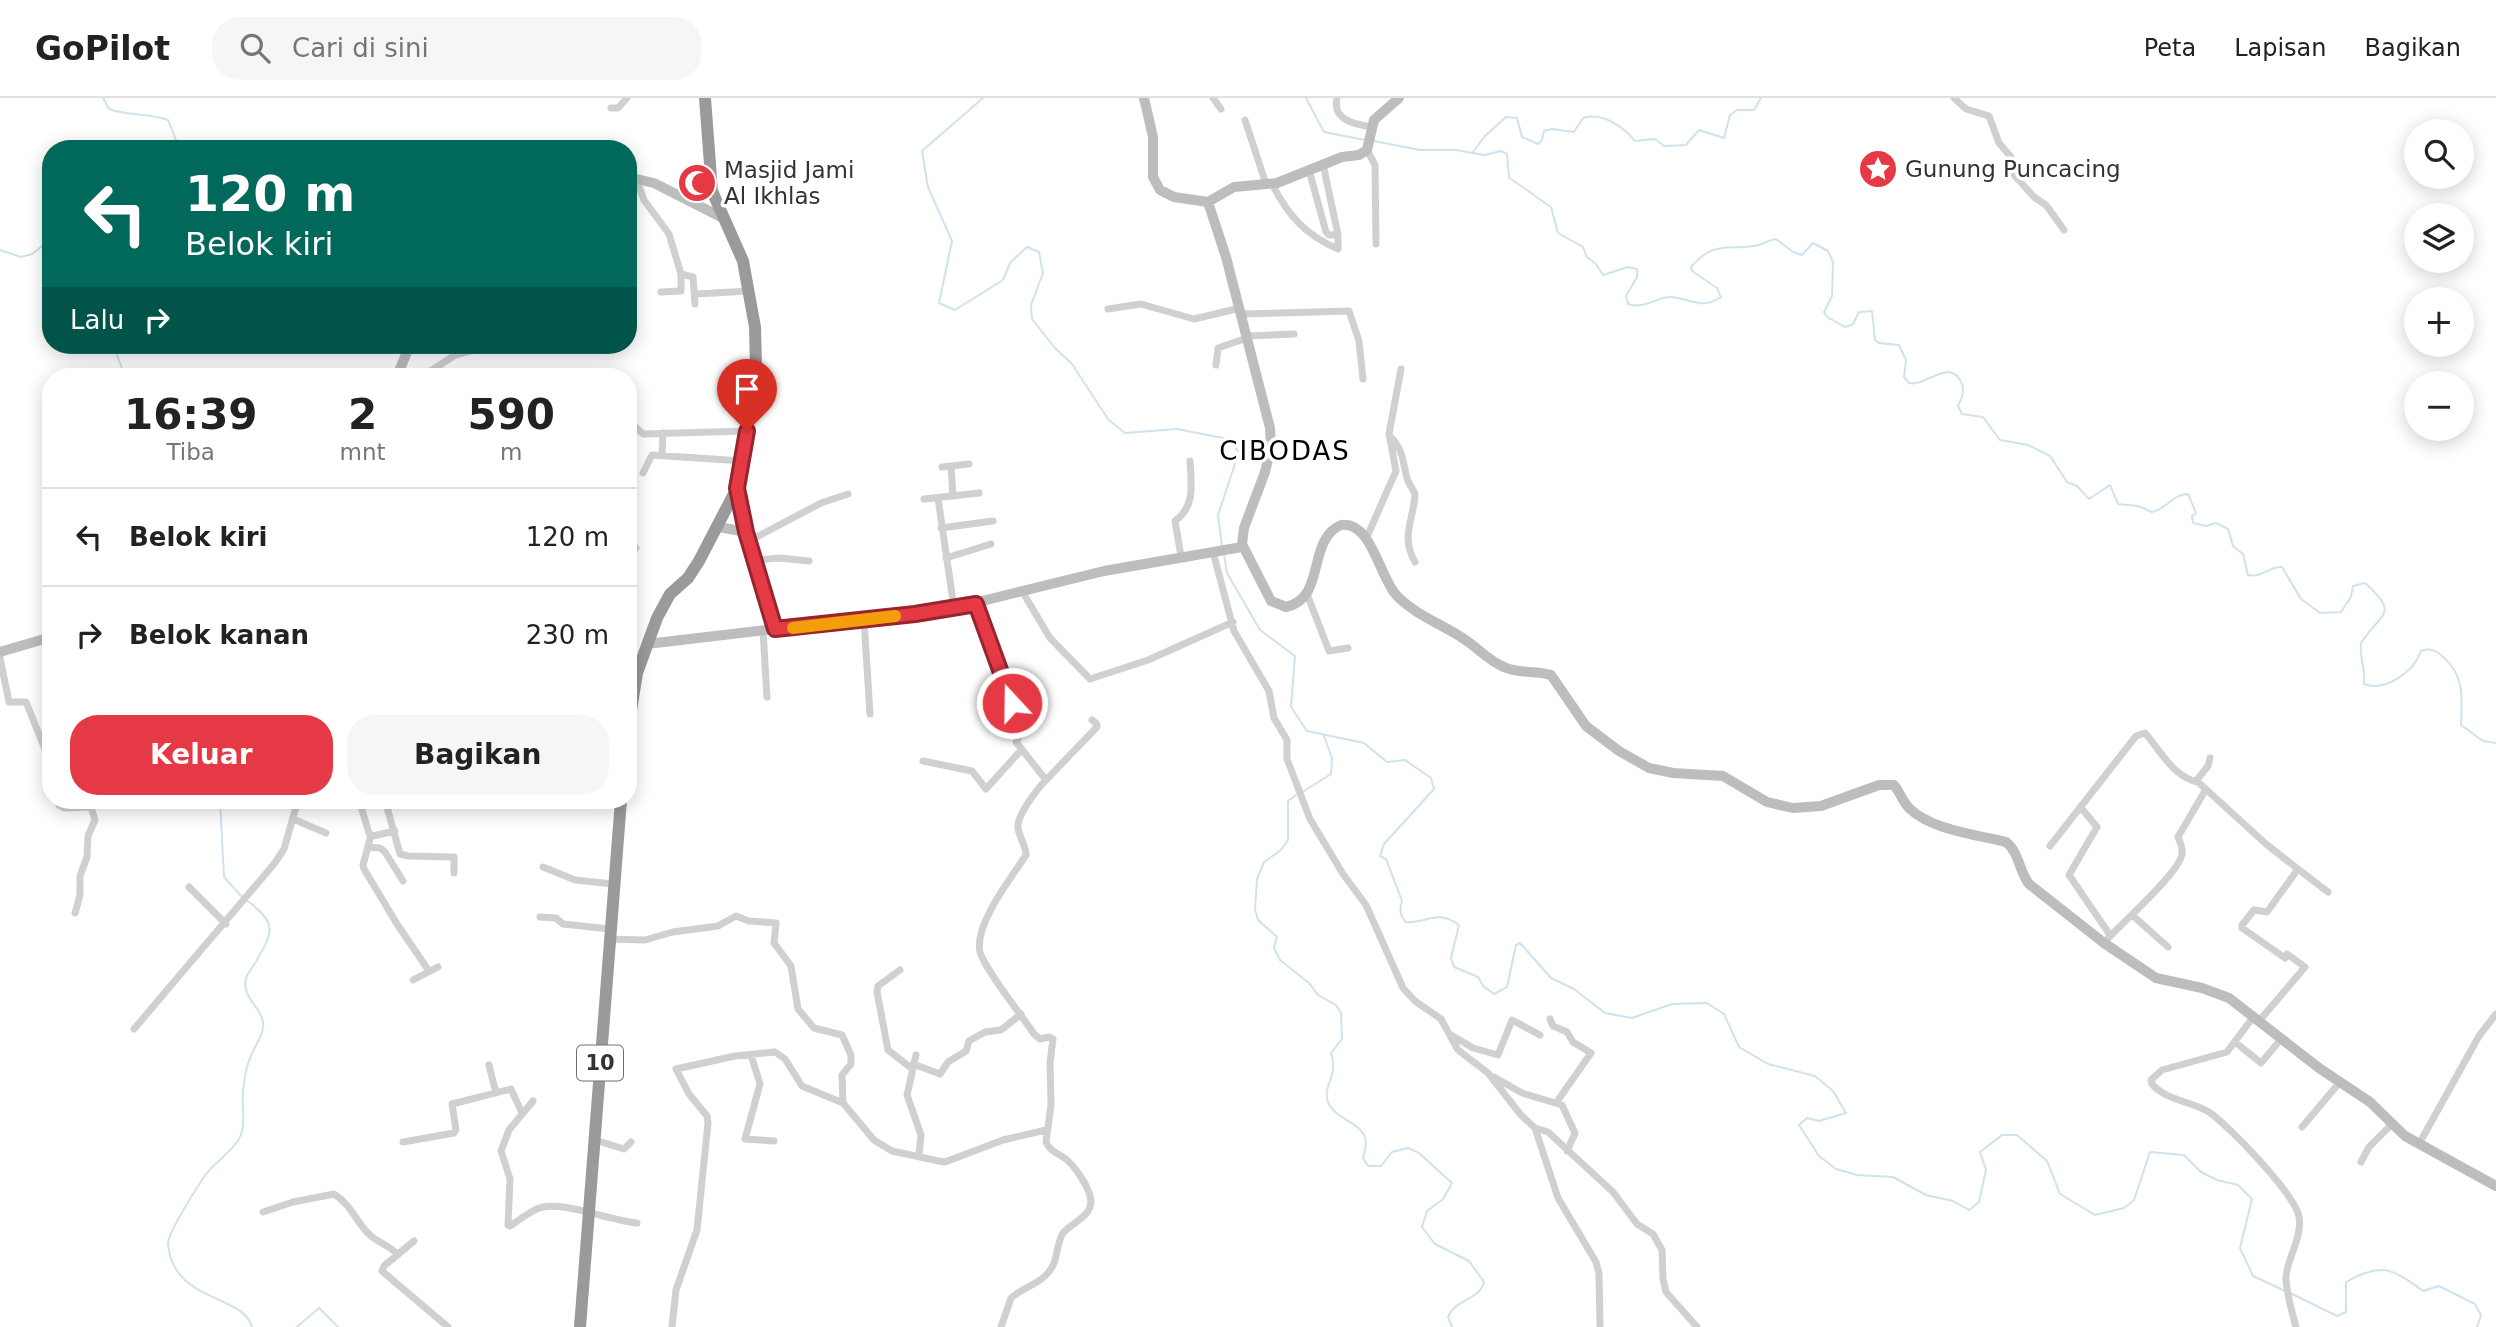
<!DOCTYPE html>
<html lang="id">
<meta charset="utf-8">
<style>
body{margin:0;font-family:"DejaVu Sans",sans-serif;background:#f6f6f6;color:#222;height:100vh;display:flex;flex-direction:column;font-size:26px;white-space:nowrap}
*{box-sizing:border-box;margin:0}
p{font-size:23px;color:#767676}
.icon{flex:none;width:38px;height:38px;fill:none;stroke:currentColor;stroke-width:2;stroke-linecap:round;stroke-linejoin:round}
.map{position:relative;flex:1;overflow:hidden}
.sheet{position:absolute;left:42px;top:270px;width:595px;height:441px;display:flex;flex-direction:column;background:#fff;border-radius:28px;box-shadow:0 4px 18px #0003}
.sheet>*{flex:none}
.hud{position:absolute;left:42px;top:42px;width:595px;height:214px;border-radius:28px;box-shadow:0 4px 18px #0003;background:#00695c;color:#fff;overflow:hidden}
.tools{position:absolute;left:2404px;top:21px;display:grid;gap:14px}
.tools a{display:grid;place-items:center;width:70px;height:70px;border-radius:50%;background:#fff;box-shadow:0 4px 18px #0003;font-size:35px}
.pin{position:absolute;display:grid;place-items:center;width:60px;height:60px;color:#fff;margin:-72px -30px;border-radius:50% 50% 50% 0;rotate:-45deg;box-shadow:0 0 7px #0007}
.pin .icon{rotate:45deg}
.me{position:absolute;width:77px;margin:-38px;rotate:339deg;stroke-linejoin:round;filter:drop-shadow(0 0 5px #0008)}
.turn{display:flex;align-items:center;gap:24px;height:147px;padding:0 28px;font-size:32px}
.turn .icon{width:91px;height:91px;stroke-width:2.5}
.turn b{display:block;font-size:49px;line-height:60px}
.then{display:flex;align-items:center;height:66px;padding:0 28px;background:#0003;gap:14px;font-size:26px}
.eta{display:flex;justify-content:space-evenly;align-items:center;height:119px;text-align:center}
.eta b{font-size:42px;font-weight:800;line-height:49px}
.primary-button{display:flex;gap:14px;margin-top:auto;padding:14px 28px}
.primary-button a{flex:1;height:80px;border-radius:28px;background:#e63946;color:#fff;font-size:28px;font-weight:800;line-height:80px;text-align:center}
.primary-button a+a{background:#f6f6f6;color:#222}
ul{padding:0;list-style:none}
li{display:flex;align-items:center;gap:21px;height:98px;padding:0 28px;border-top:2px solid #e0e0e0}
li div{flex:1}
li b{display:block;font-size:26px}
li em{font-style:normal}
header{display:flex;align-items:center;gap:42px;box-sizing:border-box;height:98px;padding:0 35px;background:#fff;border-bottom:2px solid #e0e0e0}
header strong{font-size:33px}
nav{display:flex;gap:38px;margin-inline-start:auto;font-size:24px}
.search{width:490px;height:63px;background:#f6f6f6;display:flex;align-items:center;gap:18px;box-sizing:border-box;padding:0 24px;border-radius:28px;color:#767676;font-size:26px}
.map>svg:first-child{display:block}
</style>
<header>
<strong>GoPilot</strong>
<div class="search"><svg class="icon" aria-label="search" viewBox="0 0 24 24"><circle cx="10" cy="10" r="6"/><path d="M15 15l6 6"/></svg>Cari di sini</div>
<nav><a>Peta</a><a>Lapisan</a><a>Bagikan</a></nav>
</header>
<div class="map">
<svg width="2496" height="1229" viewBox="0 0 2496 1229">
<rect width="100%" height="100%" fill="#fff"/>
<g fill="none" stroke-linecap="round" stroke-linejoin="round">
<!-- stream -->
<path stroke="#cfe2ee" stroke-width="2" d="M103,0L109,11C128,18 148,15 168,22L176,42L175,51
M983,0L922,53L928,89L952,143L939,205L955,212L1003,182L1010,165L1027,149L1039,154L1043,175L1031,207L1032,221L1055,250L1072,266L1108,321L1125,335L1177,331L1228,341L1239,354L1218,417L1222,448
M1306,0L1324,34L1365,42
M1374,43L1420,52H1456L1472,55L1485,38L1506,19L1517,20L1522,39L1538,46L1542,42L1544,33L1552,31L1574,34L1583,20C1602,14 1624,29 1635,43L1655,41L1664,48L1686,47L1699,32L1724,40L1730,17L1737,12H1754L1761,0
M1472,55L1485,57L1501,53L1507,56L1509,80C1524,89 1537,100 1551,109L1558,135L1583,149L1587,159L1596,166L1603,177L1628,169L1637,171V179L1626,198L1628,206C1645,212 1657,198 1672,199C1692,201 1701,212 1721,199L1717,190L1692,173L1691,169C1713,143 1726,152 1754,148C1762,147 1768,142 1776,141L1793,154L1802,157L1813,145L1828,153L1833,164L1832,198L1824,214L1827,219L1845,229L1853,226L1859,214L1872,213L1875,242L1879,245L1899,247L1906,262L1904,279L1909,285C1926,289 1947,261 1960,282C1966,291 1962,300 1958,308L1962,316L1983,319L2000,342L2028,347L2050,358L2067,384L2077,388L2089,401L2110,387L2118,406L2138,408L2152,414C2167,411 2173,396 2188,396L2196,415L2192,418L2193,425L2206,428L2216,425L2228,431L2233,448L2243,456L2248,477C2263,480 2269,468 2282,469L2301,501L2320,515L2341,514L2351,499L2353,488L2365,485C2401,517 2380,515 2361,545C2359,559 2366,572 2364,586C2385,594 2414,574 2421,553C2429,550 2436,552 2442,558C2465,577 2462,600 2461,627L2483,643L2496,645
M0,152L21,159L32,156L51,141
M113,247L125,278
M1224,457L1227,475L1260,532L1295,558L1291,609L1307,633L1364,645L1387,664L1405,662L1431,680L1434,691L1384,746L1380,758L1386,761L1402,803C1399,811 1400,818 1406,824C1428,825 1437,811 1459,827L1451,860L1454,869L1478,879L1483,888L1494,896L1507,889L1516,847L1520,845L1551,880L1574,891L1605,915L1632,920L1672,906L1707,905L1724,916L1739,949L1768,966L1815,978L1833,993L1846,1015L1819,1023L1807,1020L1799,1027L1819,1058L1836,1071L1857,1077L1893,1079L1926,1097L1953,1103L1969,1112L1979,1104L1986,1072L1980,1054L2002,1037H2017L2047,1063L2060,1096L2095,1117L2124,1110L2134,1102L2150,1054L2184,1057L2201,1074L2217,1082L2238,1087L2252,1101L2240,1150L2253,1178L2285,1193
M1301,695L1331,676L1332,660L1324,638
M1296,697L1288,703V742L1281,752L1264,764L1257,781L1255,811L1258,822L1277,839L1274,850L1280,862L1309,885L1318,897L1336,907L1341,915L1342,941L1331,955C1339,979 1322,987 1328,1004C1335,1022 1365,1025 1366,1044C1366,1049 1364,1055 1363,1060L1368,1068H1381L1392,1054L1408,1050L1419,1055L1452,1085L1443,1101L1427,1113L1422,1129L1435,1146L1469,1163L1484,1184C1480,1202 1455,1201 1448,1219L1452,1229
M220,702L224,779L242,799
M246,802C280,826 272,835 254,867C251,871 247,876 246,881C241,901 265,911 263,929C263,938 254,949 251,958C246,968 244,983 243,994C241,1009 247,1027 239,1041C231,1054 216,1064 206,1076C199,1086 168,1135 168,1145C172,1205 244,1196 252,1229
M2290,1195L2337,1218L2346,1214V1184C2381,1164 2392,1170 2423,1193L2439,1188L2475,1206L2481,1217L2477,1229
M297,1229L319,1210L338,1229"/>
<!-- street -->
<path stroke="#d0d0d0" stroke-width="7" d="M1213,0L1221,11
M1337,0C1332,22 1354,26 1371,29
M1954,0L1966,11L1989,18L1999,45L2011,59L2014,77L2034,99L2046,107L2064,132
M611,10H618L627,0
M1245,22L1266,86
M1367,52L1375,67L1376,146
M1309,72L1326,134L1329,137H1338L1323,66
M636,80L644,102L669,136L681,176L693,179L695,206
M1272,86C1288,117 1305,137 1338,151V137
M661,194L681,193V176
M696,196L750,193
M1108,211L1141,206L1194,221L1240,210
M1241,216L1349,213L1359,243L1363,281
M1247,238L1294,236
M450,247L455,257
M1216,267L1218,250L1247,240
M609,276L610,278
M423,278L455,257L485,249
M628,322L643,336L747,333
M1389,337C1404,353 1402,361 1407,380C1408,385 1413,391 1415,396C1414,421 1400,439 1415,464
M662,357L663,335
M951,368L953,398
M942,369L969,366
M643,375L652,357L743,363
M938,400L954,510
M924,401L979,395
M941,430L993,423
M628,441L636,450
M1366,441L1396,373L1389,336L1401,271
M749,443L821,405L848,396
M1213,454L1234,533L1269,593L1274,620L1287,642V661L1310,721L1343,776L1366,807L1403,890L1415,903L1441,921L1458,952L1488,975L1521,1017L1535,1030L1558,1100L1596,1164L1599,1175L1600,1229
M1181,458L1175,423C1196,408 1191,385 1190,363
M946,460L991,446
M755,462L779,460L809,463
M1022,493L1050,540L1090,581L1148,562L1233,524
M1307,496L1329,553L1348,550
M976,506L1012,605L1025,628L1016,644L1046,682C1038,690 1016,718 1018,730C1019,739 1026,747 1026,757C1012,779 974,826 980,854C984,870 1023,919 1034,936L1040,941L1049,939L1053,941L1050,965L1051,1007L1046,1044C1050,1054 1058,1055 1066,1061C1075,1069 1087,1086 1090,1098C1096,1117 1072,1124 1063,1135C1055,1148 1059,1164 1047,1176C1037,1187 1022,1190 1011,1200L1001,1229
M864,522L870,616
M763,533L767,599
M628,549L630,564L636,575
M0,560L9,604H26L51,666
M923,663L972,673L986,691L1022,651
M1046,682L1097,629V626L1092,622
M2196,683L2208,668L2210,660
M57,702L59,707L65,710L91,709L95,722L88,738L87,759L80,778V797L75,815
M359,702L369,735L373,738L395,733
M385,702L400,756L408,758L454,759V775
M2082,711L2097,729L2069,777L2110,837
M293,721L326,735
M371,737L363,767L364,771L397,826L429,873
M2050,748L2136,638L2145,635C2161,653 2173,679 2198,684L2266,746L2298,771L2267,814L2254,812L2242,827V830L2285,860L2287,856L2305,869L2260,922
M368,749L380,750L385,754L403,783
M543,769L575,782L613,786
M2298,771L2328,794
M189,789L226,826
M2132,817L2168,849
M540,819L556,820L563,826L610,831
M609,841L645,842L673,834L718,828L736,818L749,823L776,825L774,845L791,868L798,911L814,930L842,937L851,957V966L842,977L843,1005
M2104,845C2118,828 2182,773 2182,755C2183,750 2180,744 2178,739L2206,691
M900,872L878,888L877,894L888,952L911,970
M413,882L438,869
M2254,918L2227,954L2162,972L2151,982L2152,986C2164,1001 2192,1004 2209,1014C2228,1027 2296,1097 2299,1119C2303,1140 2285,1163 2286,1182C2287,1197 2292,1214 2296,1229
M1550,921L1553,928L1567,934L1573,944L1591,955L1556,1005
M134,931L274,766L284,751L298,702
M1451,937L1473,950L1498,957L1512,922L1540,937
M2235,944L2261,965L2282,940
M751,957L760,986L745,1041L774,1043
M916,957L907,997L921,1037L919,1058
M913,966L940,976L948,964L966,953L969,943L985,934L1001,932L1021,916
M489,967L496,995
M1494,979L1522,995L1562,1007L1575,1035L1567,1053
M533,1003L509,1032L501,1053L510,1081L508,1127L510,1128C519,1122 529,1114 539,1110C561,1102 611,1123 637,1125
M2302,1029L2340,984
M1535,1030L1548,1034L1613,1094L1637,1126L1653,1136L1662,1152L1663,1181L1666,1194L1697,1229
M595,1042L624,1051L631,1044
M403,1044L454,1035L456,1032L452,1006L511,991L522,1015
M2419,1046L2479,938L2496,916
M2361,1064L2369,1049L2392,1026
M263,1114L293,1104L334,1096C352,1107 356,1125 371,1138C381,1146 390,1148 398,1157
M414,1143L384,1168L382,1173L448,1229
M672,1229L676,1192L697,1132L708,1025L707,1018L689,996L676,971L735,958L775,954L785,961L802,988L843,1005L874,1042L892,1053L939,1063L945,1064L1003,1042L1046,1032"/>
<!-- secondary -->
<path stroke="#bdbdbd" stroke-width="10" d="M1144,0L1153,39V79L1160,92L1174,99L1208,104L1234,89L1277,85L1342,59L1359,57L1367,52L1374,22L1399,0
M628,79L654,85L723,120
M1208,104L1226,159L1270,330L1271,349L1265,374L1244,430L1242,446L1271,503L1286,509C1327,500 1306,442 1341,427C1372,423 1379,479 1397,498C1417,518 1442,526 1464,541C1478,550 1489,563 1504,569C1518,576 1536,572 1551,577L1586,628L1619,653L1649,670L1673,675L1723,678L1767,704L1793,710L1821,708L1879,687H1894C1900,694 1902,703 1909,710C1931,732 1978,737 2006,744C2019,754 2019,773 2029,786L2104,845L2156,880L2202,890L2229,900L2319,970L2370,1004L2405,1038L2496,1088
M397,278L410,247
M737,390L746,434L775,531
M719,429L746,434
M647,546L954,510L1104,473L1242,449
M0,554L51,539"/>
<!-- highway -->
<path stroke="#9a9a9a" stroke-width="12" d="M628,631L637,575L657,520L670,496L688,480L699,463L737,390L756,269L755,229L743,163L712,93L705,0
M580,1229L621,702"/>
</g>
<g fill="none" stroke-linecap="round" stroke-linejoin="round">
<defs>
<path id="route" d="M747,333L737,390L746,434L775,531L915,516L976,506L1012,605"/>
</defs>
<!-- route casing -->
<use href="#route" stroke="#96252e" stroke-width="18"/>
<!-- route -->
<use href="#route" stroke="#e63946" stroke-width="12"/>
<!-- slow -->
<path stroke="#f59e0b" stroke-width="12" d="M793,530L895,518"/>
</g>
<!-- icons -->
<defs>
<symbol id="sight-disc" viewBox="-11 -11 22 22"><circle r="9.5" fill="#e63946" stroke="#fff"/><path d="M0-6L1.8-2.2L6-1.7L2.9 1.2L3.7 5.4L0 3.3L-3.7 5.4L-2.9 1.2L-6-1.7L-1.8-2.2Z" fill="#fff"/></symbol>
<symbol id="mosque-disc" viewBox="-11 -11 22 22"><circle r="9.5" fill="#e63946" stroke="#fff"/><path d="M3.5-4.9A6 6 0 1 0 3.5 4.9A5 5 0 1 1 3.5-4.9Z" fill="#fff"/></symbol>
</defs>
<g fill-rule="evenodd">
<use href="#sight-disc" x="1856" y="49" width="44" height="44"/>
<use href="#mosque-disc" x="675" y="63" width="44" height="44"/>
</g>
<g text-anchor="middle" stroke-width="7" stroke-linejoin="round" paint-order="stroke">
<!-- shield labels -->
<rect fill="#fff" stroke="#707070" stroke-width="2" x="577" y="947.5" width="46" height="35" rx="5"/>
<g font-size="21" font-weight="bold" fill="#333">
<text x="600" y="972">10</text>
</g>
<!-- poi labels -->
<g font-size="23" fill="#333" stroke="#fff" text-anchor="start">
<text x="1905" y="79">Gunung Puncacing</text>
<text x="724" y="80">Masjid Jami<tspan x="724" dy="26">Al Ikhlas</tspan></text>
</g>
<!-- quarter labels -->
<g font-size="26" letter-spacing="2" fill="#000" stroke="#fff">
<text x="1285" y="362">CIBODAS</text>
</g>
</g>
</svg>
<div class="tools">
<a><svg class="icon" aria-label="search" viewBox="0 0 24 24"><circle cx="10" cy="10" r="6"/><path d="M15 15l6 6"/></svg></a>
<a><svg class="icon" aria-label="layers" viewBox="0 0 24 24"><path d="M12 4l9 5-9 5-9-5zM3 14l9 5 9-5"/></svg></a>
<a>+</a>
<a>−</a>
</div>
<div class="pin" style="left:747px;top:333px;background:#d93025"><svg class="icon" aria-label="arrive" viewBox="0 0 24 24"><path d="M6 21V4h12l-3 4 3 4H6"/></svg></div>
<svg class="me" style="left:1012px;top:605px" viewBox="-20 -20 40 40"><circle r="17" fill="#e63946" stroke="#fff" stroke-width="3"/><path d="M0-11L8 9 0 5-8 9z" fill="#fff"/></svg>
<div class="hud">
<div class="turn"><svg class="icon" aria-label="left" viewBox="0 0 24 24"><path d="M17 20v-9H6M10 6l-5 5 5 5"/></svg><div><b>120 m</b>Belok kiri</div></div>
<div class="then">Lalu<svg class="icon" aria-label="right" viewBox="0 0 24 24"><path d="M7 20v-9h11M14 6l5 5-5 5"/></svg></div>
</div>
<section class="sheet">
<div class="eta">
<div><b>16:39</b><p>Tiba</p></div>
<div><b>2</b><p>mnt</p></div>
<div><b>590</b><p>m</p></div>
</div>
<ul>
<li><svg class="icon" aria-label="left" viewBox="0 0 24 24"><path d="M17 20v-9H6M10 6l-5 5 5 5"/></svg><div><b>Belok kiri</b></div><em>120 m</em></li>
<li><svg class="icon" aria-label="right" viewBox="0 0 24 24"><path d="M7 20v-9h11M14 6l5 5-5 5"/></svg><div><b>Belok kanan</b></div><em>230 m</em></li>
</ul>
<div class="primary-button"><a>Keluar</a><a>Bagikan</a></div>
</section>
</div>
